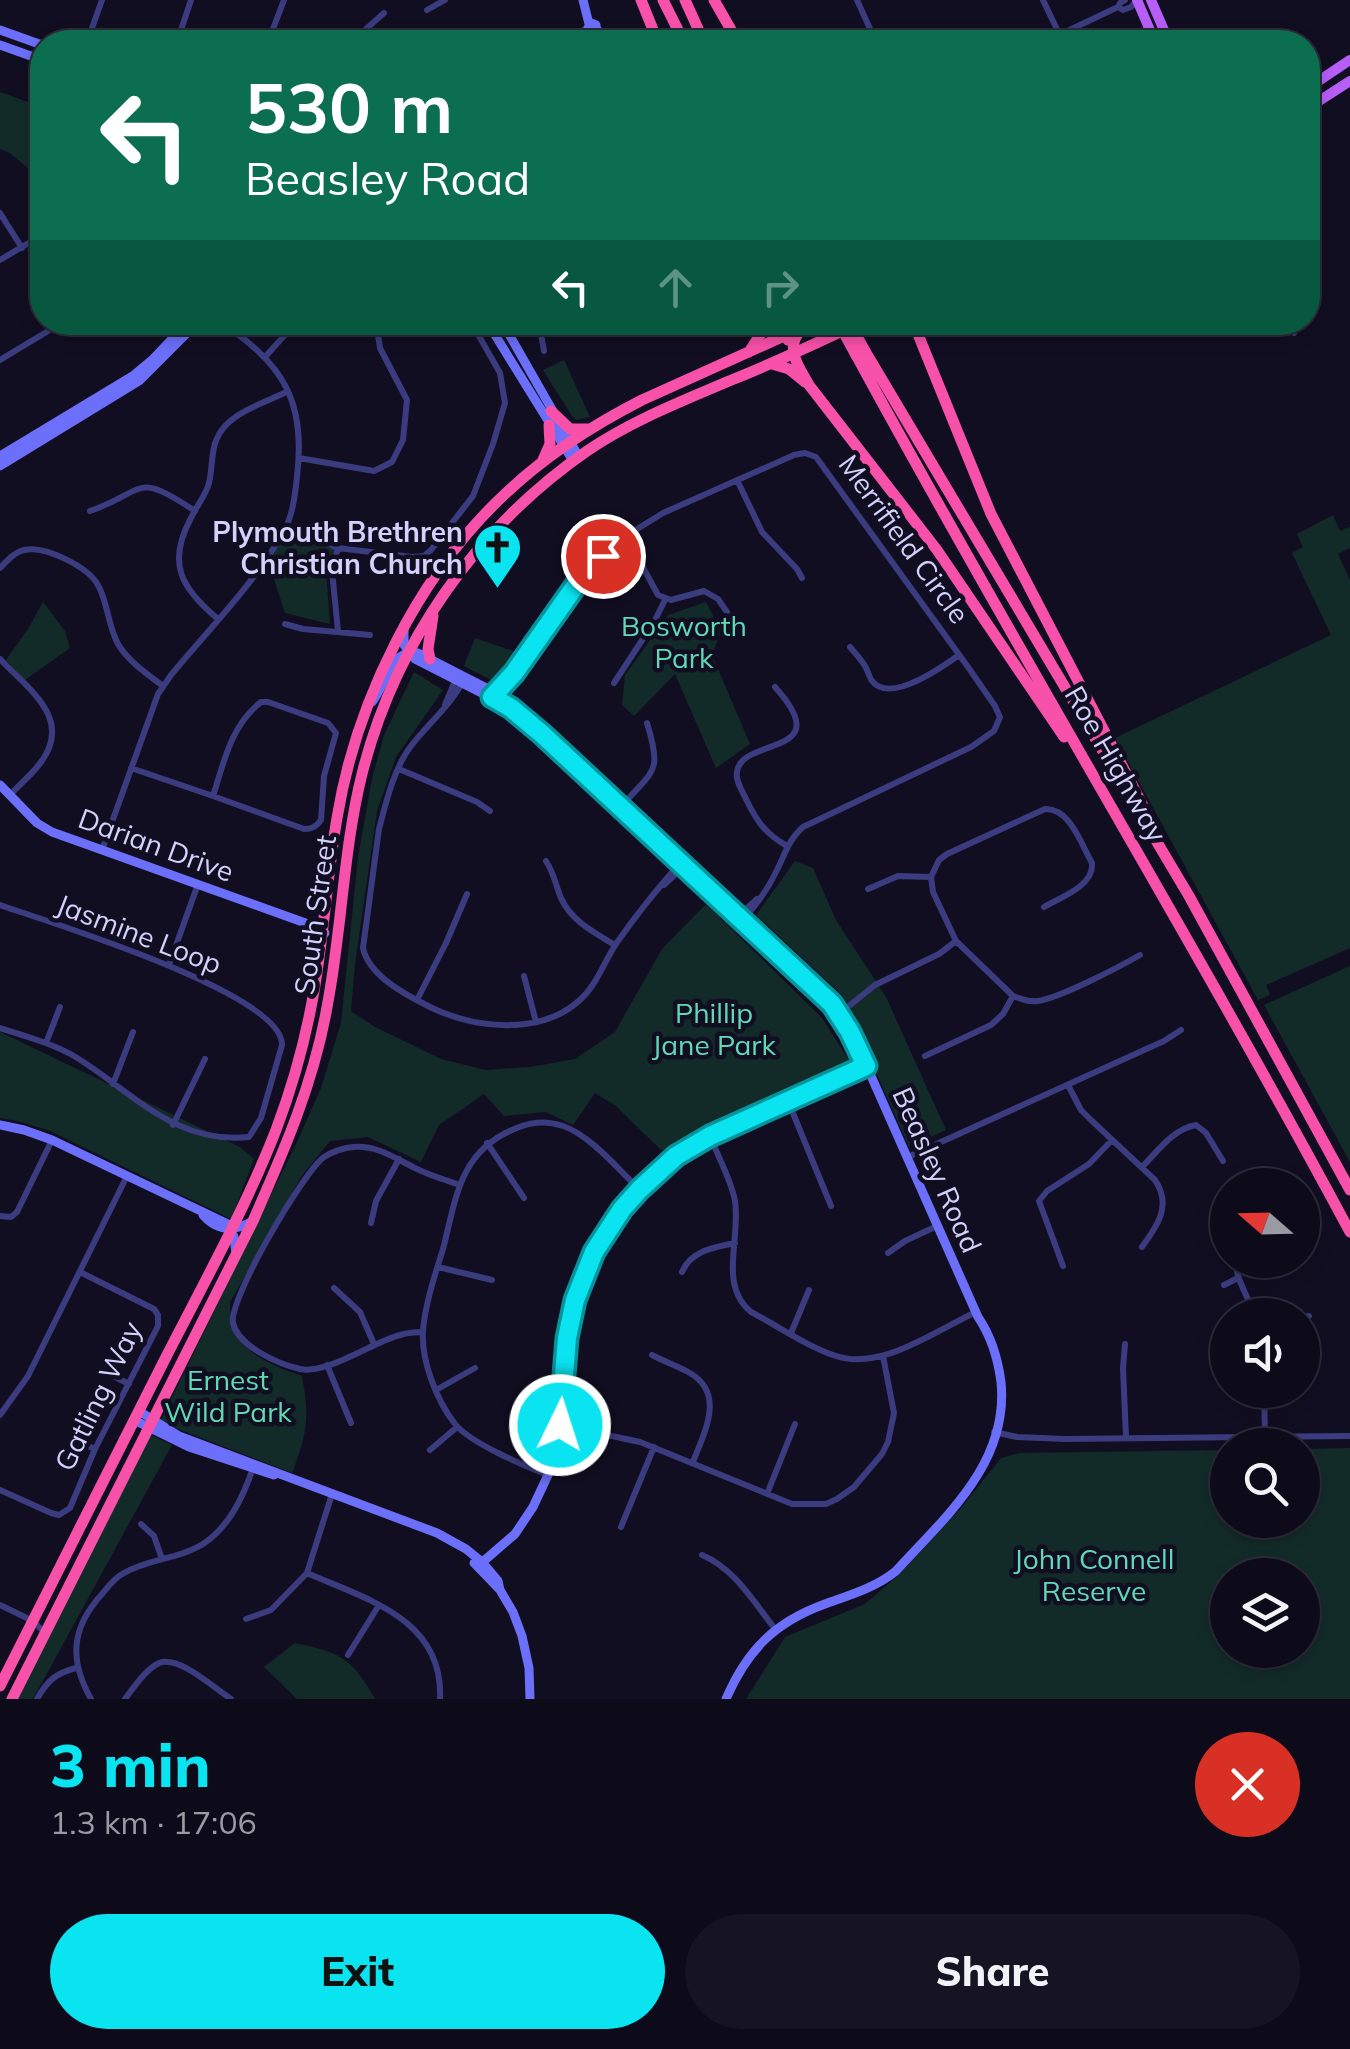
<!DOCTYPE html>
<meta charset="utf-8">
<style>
body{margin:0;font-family:Mulish,sans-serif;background:#161323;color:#f1f3f6;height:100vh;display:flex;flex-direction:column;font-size:38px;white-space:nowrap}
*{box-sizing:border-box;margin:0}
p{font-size:32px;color:#9a9aa2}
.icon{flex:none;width:55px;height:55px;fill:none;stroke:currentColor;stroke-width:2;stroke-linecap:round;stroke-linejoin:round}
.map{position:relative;height:1699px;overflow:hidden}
.panel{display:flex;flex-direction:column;background:#0d0a1a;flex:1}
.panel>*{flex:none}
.guide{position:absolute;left:30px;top:30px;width:1290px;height:305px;border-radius:40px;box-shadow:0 5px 15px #0003,0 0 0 2px #2d2b39;background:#0b6e4f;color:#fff;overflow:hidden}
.needle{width:65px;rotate:290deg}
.fabs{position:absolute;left:1210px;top:1168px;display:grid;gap:20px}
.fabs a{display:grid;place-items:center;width:110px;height:110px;border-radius:50%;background:#0d0a1a;box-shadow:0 5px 15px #0003,0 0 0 2px #2d2b39;font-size:50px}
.pin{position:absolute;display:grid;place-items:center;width:85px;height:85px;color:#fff;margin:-42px;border:5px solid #fff;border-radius:50%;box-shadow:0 2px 10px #0007}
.me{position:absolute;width:110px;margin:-55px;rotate:4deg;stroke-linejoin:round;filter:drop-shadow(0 0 8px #0008)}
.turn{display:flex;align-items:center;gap:35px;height:210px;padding:0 50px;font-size:45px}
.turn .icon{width:130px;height:130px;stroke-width:2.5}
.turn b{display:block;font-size:70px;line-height:85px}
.lanes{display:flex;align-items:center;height:95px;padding:0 50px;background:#0003;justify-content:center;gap:50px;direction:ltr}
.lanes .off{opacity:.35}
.round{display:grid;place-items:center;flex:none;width:105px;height:105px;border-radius:52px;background:#161323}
.overview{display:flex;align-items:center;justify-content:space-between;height:170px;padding:0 50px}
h1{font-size:60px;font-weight:800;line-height:75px;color:#0ae4f0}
.primary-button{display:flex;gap:20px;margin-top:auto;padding:20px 50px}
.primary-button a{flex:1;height:115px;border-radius:60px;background:#0ae4f0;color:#111;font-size:40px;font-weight:800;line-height:115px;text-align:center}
.primary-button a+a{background:#161323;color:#f1f3f6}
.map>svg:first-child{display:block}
</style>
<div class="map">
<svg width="1350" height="1699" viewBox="0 0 1350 1699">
<rect width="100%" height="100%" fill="#110e22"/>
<!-- green -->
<path fill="#122b29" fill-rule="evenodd" d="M0,92L42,107V180L10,153L0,149Z
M564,360L590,417L577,420L572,416L543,370Z
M1333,515L1340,531L1350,527V548L1338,554L1350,580V948L1266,985L1270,995L1258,1000L1115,738L1331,635L1292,553L1303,547L1297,534Z
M284,532L335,549L326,570L330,624L285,613L268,561Z
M43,602L65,631L70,648L25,680L6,660L28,629Z
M706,602L721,631L712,655L750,744L716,768L675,674L634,716L622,705L625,675L668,615Z
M475,638L516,652L499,677L491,680L464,666Z
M414,672L443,690L396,757L377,811L355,964L351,1011L375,1027L441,1059L486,1070L530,1067L575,1059L615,1032L662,949L706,904L822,1018L849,1060L704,1126L662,1151L616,1106L595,1093L573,1125L546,1112L504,1116L484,1094L439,1125L421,1162L368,1137L330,1141L301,1177L230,1302C229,1349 263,1362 302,1376C310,1418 307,1434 292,1473L160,1422L297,1142L321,1088L341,1023L358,857L372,779L384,735Z
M795,861L813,868L836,920L886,997L946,1130L909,1147L842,995L756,915Z
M1350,966V1162L1264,1005Z
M0,1032L240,1147L254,1159L231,1219L50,1131L18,1121L0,1118Z
M151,1435L172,1445L33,1699H17Z
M1350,1448V1699H746L785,1637L865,1604L900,1574L961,1508L1001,1458L1019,1453L1227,1450L1228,1520H1302L1303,1449ZM1228,1575H1302V1650H1228Z
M295,1643C341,1653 351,1657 375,1699H297L264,1667Z"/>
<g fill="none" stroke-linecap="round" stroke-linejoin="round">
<!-- street -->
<path stroke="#3b3c7f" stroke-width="6" d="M857,0L876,42
M1043,0L1063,42
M1118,7L1120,3L1125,0
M427,10L445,0
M588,27L579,33L582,34L591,31
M1059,35L1118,7L1123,10L1131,7L1137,0
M87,42L102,0
M177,42L191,0
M268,42L284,0
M360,42L366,29L384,13
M558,42L579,33
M0,213L22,248
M0,260L42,235
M536,322L541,334L544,351
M1284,322L1294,333
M265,357L292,327L299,322
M0,360L63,322
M299,458L374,471L392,462L403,440L407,400L380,348L376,322
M737,480L762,532L797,569L802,578
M90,511C147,491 134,470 195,511
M287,525L338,548L412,557L424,556L431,550L473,496L493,444L505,403L500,373L471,322
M626,536L658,595L671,600L704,591L718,599L729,615
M0,568C7,561 14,552 24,550C45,545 88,567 98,585C108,603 108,626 118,644C128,661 147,674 163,686
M218,619C182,589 166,564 191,518C196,507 206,495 209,483C214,461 209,443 226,425C242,409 269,401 288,391
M285,624L303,629L370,635
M338,631L332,571L338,548
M850,647C855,653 861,659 865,666C868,671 869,677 872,681C890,704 941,668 959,655
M0,659C29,690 76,720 38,766C30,776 19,785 10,795
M462,683C449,707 428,724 411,746C394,768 386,802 379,829L363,948C369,976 406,995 430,1007C475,1029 542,1036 581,999C598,983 605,959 618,941C637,914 658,888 680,863
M614,683L654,622L665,600
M775,687C839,758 741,736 737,772C735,781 743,792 747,801C757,822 767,835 787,846
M499,699L534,643L583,575L626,536L663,513L794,455L805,453L816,457L968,667L995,706L1000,717L994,731L971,747L803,827C789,839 785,854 777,870C768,889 757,905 742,920
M445,705L457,676
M131,768L213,796C224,762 231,725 261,702H268L328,723L336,733L324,776L321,820C316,827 312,829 304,829L213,796
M399,769L477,802L490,811
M621,807C653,769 663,775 647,723
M102,850L158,694L171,675C208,630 257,581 285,529C293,514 295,494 297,477C306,399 283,365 221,322
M546,861C555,875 555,884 561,898C571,921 595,933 615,945
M664,885L684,866
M868,889L898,876L931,877
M0,905C48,922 283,993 282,1045L261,1118L249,1137C174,1145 132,1091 74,1056C51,1043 25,1036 0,1028
M1044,907C1061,897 1094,886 1092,863C1081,844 1070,808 1045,809L947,854L939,860L931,877L933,892L956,941L1013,996C1021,999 1028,1002 1037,1001C1058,999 1119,967 1140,955
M738,916L757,899
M169,965L198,884
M524,976L536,1022
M417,1000L446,943L467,894
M839,1014L875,985L939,954L956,941
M46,1043L60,1007
M925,1056L991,1025L1003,1014L1013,996
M113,1084L133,1032
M1068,1085L1081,1110L1091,1120L1155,1180C1172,1205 1158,1225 1142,1247
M788,1101L831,1206
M173,1125L205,1059
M710,1136C718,1157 731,1179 735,1201C741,1238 718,1285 751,1312C778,1326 808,1347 836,1356C881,1371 935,1331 976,1312
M487,1143L524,1198
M908,1157L1164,1041L1181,1030
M1142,1167C1158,1151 1173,1129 1196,1125L1206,1133L1223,1161
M0,1216L11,1217L17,1212L52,1140
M371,1223L376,1201L399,1159
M888,1253L905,1241L937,1226
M1236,1260C1235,1279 1249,1297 1254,1315
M1063,1266L1039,1201L1047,1191L1089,1164L1112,1140
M438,1267L492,1280
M682,1272C691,1251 714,1247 735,1243
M1224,1285L1238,1278
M334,1288L360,1312L374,1344
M1302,1317L1309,1316
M423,1332C415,1332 407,1333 400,1335C373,1342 326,1375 300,1369C278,1364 238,1346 233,1323C228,1300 304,1171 324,1157C332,1152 344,1148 353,1147C378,1145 396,1159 417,1169C431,1176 446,1180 460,1185
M791,1333L809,1290
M1125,1344L1123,1368L1126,1437
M1216,1350L1228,1351
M652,1355C665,1362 678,1366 690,1373C726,1394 704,1433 693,1462
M327,1365L351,1423
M109,1374L129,1384
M436,1390L475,1368
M1264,1390L1265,1436
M0,1415L28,1376L127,1176
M560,1425L640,1442L792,1504H826L837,1499L854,1487L882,1454L888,1442L894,1413L883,1356
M994,1432L1017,1437L1065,1439L1350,1436
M74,1440L95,1449
M430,1450L457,1427
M548,1475C525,1466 470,1443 455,1424C437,1401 421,1361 423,1331C425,1304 435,1275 443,1249C456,1199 459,1153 512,1130C529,1122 544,1120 563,1126C590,1135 619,1170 639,1189
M0,1490L51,1513L59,1515L70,1508L95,1449L158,1326V1315L154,1309L80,1272
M767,1494L795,1424
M141,1524L154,1536L162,1559
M621,1527L654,1447
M702,1555C735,1569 753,1601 775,1629
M307,1573C366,1599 444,1619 440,1699
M0,1605L33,1621L45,1633
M246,1619L271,1610L307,1573L332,1494
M348,1655L379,1605
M37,1699C47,1681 56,1673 76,1668
M91,1699C69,1660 71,1628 102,1594C108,1587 115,1577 124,1573C148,1559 179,1559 203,1544C230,1526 243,1497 253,1468
M125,1699C134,1687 145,1670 159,1663C179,1655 214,1688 231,1699"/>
<!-- secondary -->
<path stroke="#6c6ff9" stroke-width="9" d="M583,0L589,24
M591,23L596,25L593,31L588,28Z
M596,27L604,42
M0,30L42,45
M0,45L42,60
M487,322L573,461
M502,322L579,457
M0,456L134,375L152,360L188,322
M0,466L139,381L198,322
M404,629V645L415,659L511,708L542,734L831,1004L856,1042L978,1317C991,1336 998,1359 1001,1382C1009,1463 946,1516 896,1571C875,1588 850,1595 825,1604C775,1622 747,1650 726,1699
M372,702C387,684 390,648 418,653L502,696L507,700L511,708
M0,785L37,823L52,832L311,925L325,933
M807,1099L869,1072
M0,1125L24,1130L52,1140L228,1224L234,1237L236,1254
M203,1215C218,1232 234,1232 253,1221
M139,1411L179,1436L437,1533L466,1549L482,1562L498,1581L500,1590L513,1612L522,1636L529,1668L530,1699
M134,1420L189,1447L274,1475
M474,1563L500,1590
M478,1566L515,1534L533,1507L548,1475L560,1425L567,1338L575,1300L594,1253L622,1209L676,1155L710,1136L866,1065"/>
<!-- primary -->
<path stroke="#b75df8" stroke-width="10" d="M1137,0L1155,42
M1151,0L1169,42
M1308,88L1350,60
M1308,108L1350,81"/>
<!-- highway -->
<path stroke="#f851a9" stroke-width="11" d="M641,0L658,42
M663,0L684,42
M685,0L704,42
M714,0L738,42
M774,322L788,340
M913,322L991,514L1151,821
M801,330C784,348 799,367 809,385L937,550L1064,737
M865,351L1189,896L1350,1190
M749,352L762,332L764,322
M856,355C1016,650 1191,936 1350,1232
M772,364L789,369L805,382
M551,411L570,429H588
M543,460L550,444L549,425
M430,659L428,649L433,616
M0,1686C56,1576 111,1465 167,1355C205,1281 246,1207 276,1130C293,1085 306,1038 314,991C324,934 327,876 337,818C356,702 418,575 505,494C545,456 593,425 642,400L815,322
M12,1699L253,1221C284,1151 314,1082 327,1007C342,930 343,850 362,774C395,643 476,528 587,451C631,421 680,402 729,381C774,363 817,343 861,322"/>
<!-- highway-bridge -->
<path stroke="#f851a9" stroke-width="11" d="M838,322L856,355
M849,322L865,351"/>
</g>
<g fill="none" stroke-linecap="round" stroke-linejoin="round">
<defs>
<path id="route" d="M560,1425L567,1338L575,1300L594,1252L622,1209L640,1189L676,1156L710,1136L866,1066L850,1032L832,1004L542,734L511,708L492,697L514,673L583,575L603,556"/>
</defs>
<!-- route casing -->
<use href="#route" stroke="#06949c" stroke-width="25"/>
<!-- route -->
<use href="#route" stroke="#0ae4f0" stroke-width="18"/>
</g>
<!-- icons -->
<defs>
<symbol id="church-pin" viewBox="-11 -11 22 30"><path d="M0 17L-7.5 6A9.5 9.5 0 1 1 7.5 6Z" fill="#0ae4f0" stroke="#110e22"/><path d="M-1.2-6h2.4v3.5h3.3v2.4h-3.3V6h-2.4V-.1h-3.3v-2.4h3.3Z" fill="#111"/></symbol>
</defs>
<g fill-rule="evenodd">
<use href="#church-pin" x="470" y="520" width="55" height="75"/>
</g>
<g text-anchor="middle" stroke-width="9" stroke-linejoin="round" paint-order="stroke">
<!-- poi labels -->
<g font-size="28" font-weight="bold" fill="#d4d1fd" stroke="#110e22" text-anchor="end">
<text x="463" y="542">Plymouth Brethren<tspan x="463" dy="32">Christian Church</tspan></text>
</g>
<!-- street labels -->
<g font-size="28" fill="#d4d1fd" stroke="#110e22">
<text transform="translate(904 539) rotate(54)" y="10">Merrifield Circle</text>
<text transform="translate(1116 764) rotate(60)" y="10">Roe Highway</text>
<text transform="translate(156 845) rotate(20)" y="10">Darian Drive</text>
<text transform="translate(315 915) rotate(-82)" y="10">South Street</text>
<text transform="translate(139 934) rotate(21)" y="10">Jasmine Loop</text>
<text transform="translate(937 1170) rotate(66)" y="10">Beasley Road</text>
<text transform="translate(98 1396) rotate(-64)" y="10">Gatling Way</text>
</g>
<!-- park labels -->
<g font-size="28" fill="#60dab6" stroke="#110e22">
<text x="684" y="636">Bosworth<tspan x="684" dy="32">Park</tspan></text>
<text x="714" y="1023">Phillip<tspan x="714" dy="32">Jane Park</tspan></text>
<text x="228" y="1390">Ernest<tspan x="228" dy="32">Wild Park</tspan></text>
<text x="1094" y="1569">John Connell<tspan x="1094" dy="32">Reserve</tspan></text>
</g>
</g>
</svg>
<div class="fabs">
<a><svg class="needle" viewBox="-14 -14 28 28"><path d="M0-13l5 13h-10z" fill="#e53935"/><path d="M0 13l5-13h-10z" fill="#9a9aa2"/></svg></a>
<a><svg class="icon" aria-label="sound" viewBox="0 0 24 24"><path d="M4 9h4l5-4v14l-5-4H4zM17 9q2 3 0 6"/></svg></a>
<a><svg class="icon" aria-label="search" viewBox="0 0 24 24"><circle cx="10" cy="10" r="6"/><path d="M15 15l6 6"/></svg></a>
<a><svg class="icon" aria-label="layers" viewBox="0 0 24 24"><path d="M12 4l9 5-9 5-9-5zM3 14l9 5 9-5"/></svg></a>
</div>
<div class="pin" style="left:603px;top:556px;background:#d93025"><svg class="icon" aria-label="arrive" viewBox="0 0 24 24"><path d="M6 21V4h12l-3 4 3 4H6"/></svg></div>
<svg class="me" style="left:560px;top:1425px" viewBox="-20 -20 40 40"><circle r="17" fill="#0ae4f0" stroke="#fff" stroke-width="3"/><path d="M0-11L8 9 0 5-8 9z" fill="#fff"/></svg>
<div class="guide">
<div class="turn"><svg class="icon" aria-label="left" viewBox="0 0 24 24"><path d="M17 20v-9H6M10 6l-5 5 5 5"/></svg><div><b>530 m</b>Beasley Road</div></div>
<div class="lanes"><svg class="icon" aria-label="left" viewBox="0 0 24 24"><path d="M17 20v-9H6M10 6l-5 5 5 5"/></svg><svg class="icon off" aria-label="ahead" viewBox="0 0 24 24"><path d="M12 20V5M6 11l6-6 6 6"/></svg><svg class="icon off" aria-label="right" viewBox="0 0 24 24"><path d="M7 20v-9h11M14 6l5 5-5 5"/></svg></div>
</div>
</div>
<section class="panel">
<div class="overview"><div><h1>3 min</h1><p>1.3 km · 17:06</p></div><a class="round" style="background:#d93025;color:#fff"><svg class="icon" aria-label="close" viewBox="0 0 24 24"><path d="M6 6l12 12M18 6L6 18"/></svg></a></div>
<div class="primary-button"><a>Exit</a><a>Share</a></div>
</section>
